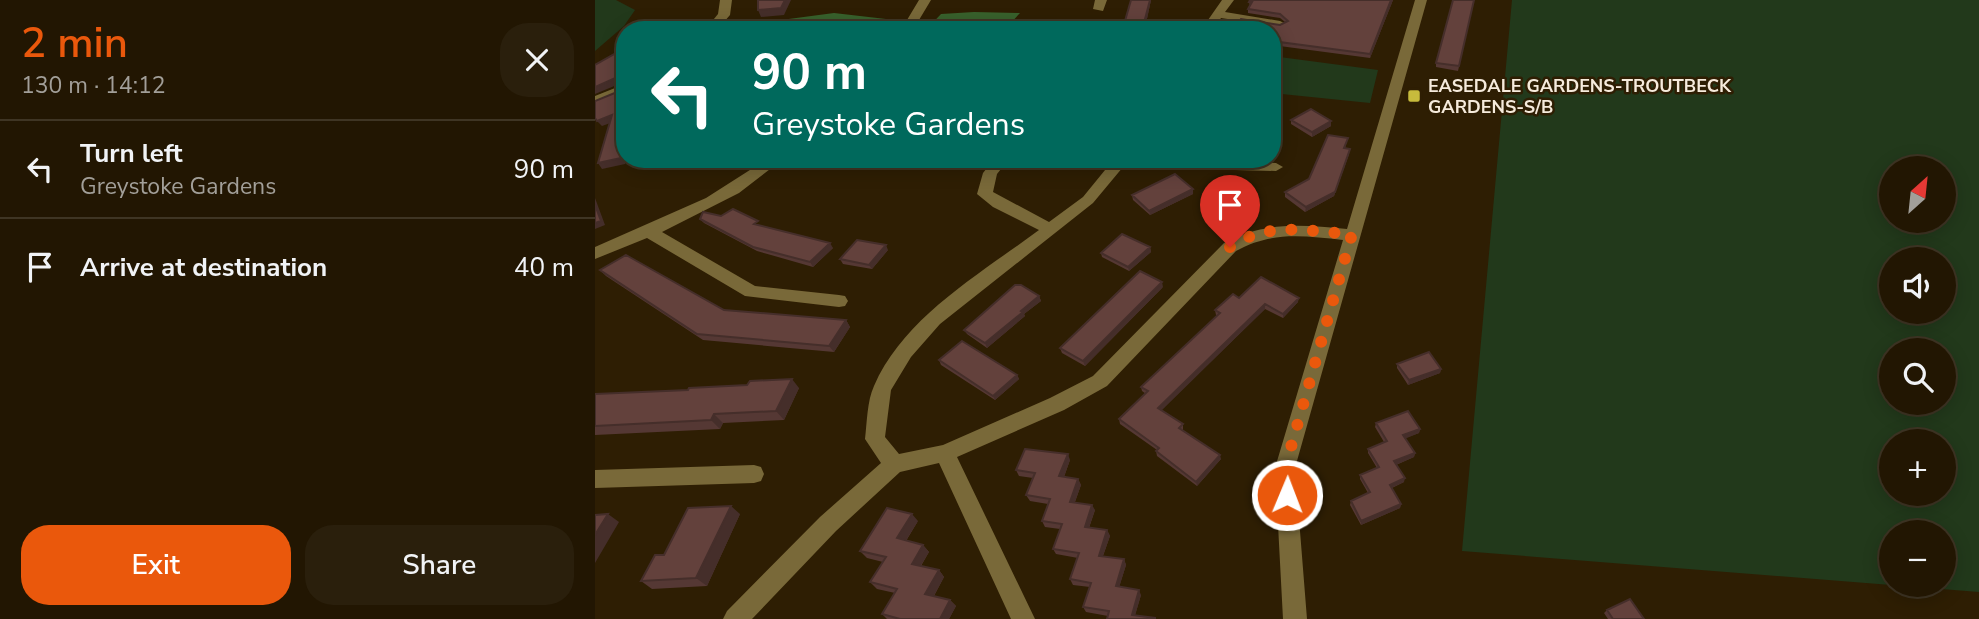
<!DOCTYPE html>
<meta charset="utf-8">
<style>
body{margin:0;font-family:"Nunito Sans",sans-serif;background:#2a1f0c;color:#f1f3f6;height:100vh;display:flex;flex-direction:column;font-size:26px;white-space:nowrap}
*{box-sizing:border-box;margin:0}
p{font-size:23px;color:#a29f99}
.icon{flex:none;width:38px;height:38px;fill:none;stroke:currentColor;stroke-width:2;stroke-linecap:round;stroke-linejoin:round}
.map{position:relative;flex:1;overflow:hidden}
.drawer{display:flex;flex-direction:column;background:#221602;width:595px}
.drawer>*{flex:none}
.top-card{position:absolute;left:21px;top:21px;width:665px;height:147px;border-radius:28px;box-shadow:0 4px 18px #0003,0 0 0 2px #3f3524;background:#00695c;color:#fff;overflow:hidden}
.needle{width:46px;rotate:27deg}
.tools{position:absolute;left:1284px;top:156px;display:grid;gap:14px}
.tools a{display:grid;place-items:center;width:77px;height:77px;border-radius:50%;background:#221602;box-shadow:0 4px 18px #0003,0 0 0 2px #3f3524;font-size:35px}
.pin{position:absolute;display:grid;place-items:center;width:60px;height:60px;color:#fff;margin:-72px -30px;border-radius:50% 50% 50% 0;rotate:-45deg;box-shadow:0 0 7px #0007}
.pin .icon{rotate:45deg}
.me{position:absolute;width:77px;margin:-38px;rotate:1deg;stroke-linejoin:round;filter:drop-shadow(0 0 5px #0008)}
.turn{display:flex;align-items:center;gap:24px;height:147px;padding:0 21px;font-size:32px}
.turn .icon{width:91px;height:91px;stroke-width:2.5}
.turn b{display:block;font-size:49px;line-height:60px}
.round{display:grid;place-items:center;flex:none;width:74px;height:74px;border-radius:28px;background:#2a1f0c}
.summary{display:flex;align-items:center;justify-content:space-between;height:119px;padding:0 21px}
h1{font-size:42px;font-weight:600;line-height:52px;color:#ea580c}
.primary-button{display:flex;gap:14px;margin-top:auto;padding:14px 21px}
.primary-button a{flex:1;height:80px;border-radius:28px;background:#ea580c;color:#fff;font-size:28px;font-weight:600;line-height:80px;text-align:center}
.primary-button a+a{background:#2a1f0c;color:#f1f3f6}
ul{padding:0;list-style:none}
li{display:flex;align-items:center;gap:21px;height:98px;padding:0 21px;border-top:2px solid #3f3524}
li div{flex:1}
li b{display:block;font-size:26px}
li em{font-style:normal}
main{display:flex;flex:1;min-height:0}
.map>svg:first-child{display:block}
</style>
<main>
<section class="drawer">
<div class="summary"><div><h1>2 min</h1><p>130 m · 14:12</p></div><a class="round"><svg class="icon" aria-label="close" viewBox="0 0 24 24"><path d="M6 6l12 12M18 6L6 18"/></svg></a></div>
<ul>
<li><svg class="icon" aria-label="left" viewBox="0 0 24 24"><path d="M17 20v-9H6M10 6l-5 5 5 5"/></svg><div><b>Turn left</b><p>Greystoke Gardens</p></div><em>90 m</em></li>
<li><svg class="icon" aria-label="arrive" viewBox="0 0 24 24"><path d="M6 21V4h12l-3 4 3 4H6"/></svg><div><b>Arrive at destination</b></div><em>40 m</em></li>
</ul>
<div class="primary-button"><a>Exit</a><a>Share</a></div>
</section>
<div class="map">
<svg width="1384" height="619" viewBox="0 0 1384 619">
<rect width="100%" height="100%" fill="#2e1e03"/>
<!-- green -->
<path fill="#22391b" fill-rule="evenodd" d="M0,0H21L40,10L29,26L0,51Z
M917,0H1384V592L867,551ZM1297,168H1349V220H1297ZM1297,259H1349V312H1297ZM1297,350H1349V402H1297ZM1297,441H1349V494H1297ZM1297,532H1349V584H1297Z
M677,56L783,70L775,103L677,93Z"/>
<!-- forest -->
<path fill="#38612c" d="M379,12L425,13L413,26L402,30H331L346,14Z
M239,13L291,19L288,30H142L149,25Z"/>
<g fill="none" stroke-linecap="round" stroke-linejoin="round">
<!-- minor -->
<path fill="#796939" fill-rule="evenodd" d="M125,0H137L135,15L122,30H110L123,14Z
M324,0H336L318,30H306Z
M500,0H512L508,11L498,9Z
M627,0H639L630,12L685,21L691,24L685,27L626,18L618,30H606Z
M820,0H832L700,468L712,619H688L680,468L748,240C709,236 676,231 641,251L512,386L469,410L362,457L440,619H416L344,463L305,472L241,531L157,619H128L132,611L225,517L286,463L270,439C272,423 272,401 279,386C309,317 385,274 444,230L398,207L382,194L388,173L399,159H414L402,174L398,192L454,222L488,197L519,159L681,163L688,167L681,171L528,167L498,203L345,324L316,357L296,390L290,437L304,454L348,445L455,398L498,376L629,243C670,221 707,225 752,229Z
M30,84V93L0,105V96Z
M172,159H188L144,193L67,232L160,286L244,295L250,296L253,301L250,306L244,307L150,296L52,238L0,259V247L111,198Z
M159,465L166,467L169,474L166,481L159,483L0,488V470Z"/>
</g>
<!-- wall -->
<path fill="#553834" d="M556,0L550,28L531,25L530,21Z
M798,0L775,58L677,45V30L690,22L685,18L653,13V9L655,6L654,2Z
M879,0L863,71L841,67V63Z
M696,120L736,126L717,137L696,124Z
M753,138L750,148L754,154L739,196L710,212L690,197V192L714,179Z
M467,159H499L491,170L468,165Z
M598,194L555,215L538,200L537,195Z
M105,219L166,226L238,248L218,267L162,251L109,223Z
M555,247L556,252L534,271L507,257L506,253Z
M293,250L277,269L248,264L245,259Z
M5,270L129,310L251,320L255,327L239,352L108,340L11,276Z
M568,287L490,366L467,353L465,348Z
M444,296L446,301L429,314L430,316L392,348L372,334L369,330Z
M644,298L703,302L688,318L670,309L566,410L588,424V430L626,459L602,486L562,456L561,451L562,450L525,424L524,419L551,394L547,391L546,387L622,316L621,315L620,310Z
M344,360L422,375L424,379L400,400L346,365Z
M802,364L846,369L845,373L813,385L802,368Z
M204,388L189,420L128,423L125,429L0,435V394L93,390Z
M781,423L825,429L824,433L810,438L820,453L819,457L801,465L809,482L797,488L806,504L805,508L766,525L755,505L756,501L773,493L765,479V475L782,468L773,453V449L789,442L780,427Z
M475,460L469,477L483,479L486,485L480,502L500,510L494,528L512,530L515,536L508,556L529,559L531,565L524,587L546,595L540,615L513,616L491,612L488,607L495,587L478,585L475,579L483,558L461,554L458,549L465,529L450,527L447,521L453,504L435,501L431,495L438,478L424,476L421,470Z
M145,514L112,586L57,589L46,581L69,555Z
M323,521L311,541L328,545L334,552L326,566L344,570L349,577L339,596L355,600L361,606L354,619H292L287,614L300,593L282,589L275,582L288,562L272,558L265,551Z
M1012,610L1049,619H1013L1009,613Z"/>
<!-- shaded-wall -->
<path fill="#452e2a" d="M190,0H196L189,15L166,17L163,10Z
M555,0H556L550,28L549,23Z
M796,0H798L775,58V54Z
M25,76L29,82L0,94V87Z
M685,113L686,118L677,122V117Z
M17,115L21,121L7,126L2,121Z
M736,121V126L717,137V132Z
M30,142V159H31L30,164L7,169L3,163Z
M755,149L754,154L739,196L710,212L711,207Z
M494,159H499L491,170L490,165Z
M598,189V194L555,215L554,211Z
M0,198L10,225L0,229Z
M235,243L238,248L218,267L215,262Z
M291,245L293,250L277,269L274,265Z
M555,247L556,252L534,271L533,267Z
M567,282L568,287L490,366L488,361Z
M444,296L446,301L429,314L430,316L392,348L390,343L426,311Z
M704,298L703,302L688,318V314Z
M670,304V309L564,413L563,408Z
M251,320L255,327L239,352L234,346Z
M846,369L845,373L813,385L814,380Z
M422,375L424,379L400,400L398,396Z
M197,379L204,388L189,420L181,411Z
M119,414L128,423L125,429L116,420Z
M825,429L824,433L807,440L808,435Z
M820,453L819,457L798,466L799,461Z
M473,454L475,460L467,482L464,476Z
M625,455L626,459L602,486L601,482Z
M810,478L809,482L794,489L795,485Z
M483,479L486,485L478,507L475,502Z
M806,504L805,508L766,525V521Z
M497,505L500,510L492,533L490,527Z
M136,506L145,514L112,586L101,578Z
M13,514L24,522L0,563V535Z
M317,514L323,521L308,545L302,538Z
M512,530L515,536L506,561L504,556Z
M328,545L334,552L323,570L317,564Z
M529,559L531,565L523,591L521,586Z
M344,570L349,577L336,601L330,594Z
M544,590L546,595L539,619L537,615Z
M355,600L361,606L354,619H345Z"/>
<!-- building -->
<path fill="#63413c" stroke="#452e2a" stroke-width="2" d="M163,0H190L186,8L163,10Z
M536,0H555L549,23L530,21Z
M655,0H796L775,54L677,41V30H639L646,19L685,25L693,21L685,14L653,9L657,2H654Z
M858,0H879L864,66L841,63Z
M30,48V142L26,158L3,163L17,115L2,121L0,118V101L27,90L29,79L25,76L0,87V65Z
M677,108L685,113L677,117Z
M716,109L736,121L717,132L696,120Z
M733,135L753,138L749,148L755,149L740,192L711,207L690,192L714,179Z
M467,159H494L490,165L466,160Z
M580,174L598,189L554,211L537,195Z
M0,205L6,221L0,223Z
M138,209L163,221L159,224L235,243L215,262L158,247L105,219L108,212L126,216Z
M527,234L555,247L533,267L506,253Z
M262,240L291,245L274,265L245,259Z
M31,255L129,310L251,320L234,346L102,334L5,270Z
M545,271L567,282L488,361L465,348Z
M666,277L704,298L688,314L670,304L563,408L588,424L584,428L625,455L601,482L561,451L564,448L524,419L553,391L546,387L625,313L620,310L638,294L644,298Z
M420,285H426L444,296L426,311L428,312L390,343L369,330Z
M367,341L422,375L398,396L344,360Z
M834,352L846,369L814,380L802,364Z
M197,379L181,411L119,414L116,420L0,426V394L93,390L94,388L152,385L155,381Z
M813,411L825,429L808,435L820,453L799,461L810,478L795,485L806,504L766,521L756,501L775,492L765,475L784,467L773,449L792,441L781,423Z
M430,449L473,454L464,476L483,479L475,502L497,505L490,527L512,530L504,556L529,559L521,586L544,590L537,615L560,618V619H512L514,611L488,607L496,583L475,579L484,553L458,549L467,524L447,521L455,499L431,495L440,473L421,470Z
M136,506L101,578L46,581L60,555H69L93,508Z
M292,508L317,514L302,538L328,545L317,564L344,570L330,594L355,600L345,619H305L287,614L302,589L275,582L291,557L265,551Z
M13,514L0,535V515Z
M1035,599L1049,619H1018L1012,610Z"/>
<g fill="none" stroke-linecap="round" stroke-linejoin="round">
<!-- route -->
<path stroke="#ea580c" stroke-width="12" stroke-dasharray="0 21.6" d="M635,247C676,220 711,232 757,234L690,468L692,495"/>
</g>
<!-- markers -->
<rect fill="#c7bb3c" stroke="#2e1e03" stroke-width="2.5" x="812" y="89" width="14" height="14" rx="3.5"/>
<g text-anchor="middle" stroke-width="5" stroke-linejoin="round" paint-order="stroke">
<!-- far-poi labels -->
<g font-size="18" font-weight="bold" fill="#f6ebdc" stroke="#2e1e03" text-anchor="start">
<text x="833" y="92">EASEDALE GARDENS-TROUTBECK<tspan x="833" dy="21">GARDENS-S/B</tspan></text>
</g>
</g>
</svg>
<div class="tools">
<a><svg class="needle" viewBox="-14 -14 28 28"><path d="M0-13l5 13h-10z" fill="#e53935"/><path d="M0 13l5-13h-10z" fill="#a29f99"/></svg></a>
<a><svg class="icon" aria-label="sound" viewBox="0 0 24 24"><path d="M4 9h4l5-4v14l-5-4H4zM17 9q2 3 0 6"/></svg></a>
<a><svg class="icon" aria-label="search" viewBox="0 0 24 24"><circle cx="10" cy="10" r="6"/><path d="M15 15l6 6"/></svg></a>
<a>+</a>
<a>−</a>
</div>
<div class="pin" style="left:635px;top:247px;background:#d93025"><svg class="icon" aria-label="arrive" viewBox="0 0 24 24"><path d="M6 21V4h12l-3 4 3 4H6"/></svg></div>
<svg class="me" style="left:692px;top:495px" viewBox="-20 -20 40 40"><circle r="17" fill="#ea580c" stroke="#fff" stroke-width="3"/><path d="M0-11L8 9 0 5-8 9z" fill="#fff"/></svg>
<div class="top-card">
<div class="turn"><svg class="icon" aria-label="left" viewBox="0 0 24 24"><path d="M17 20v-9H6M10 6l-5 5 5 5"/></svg><div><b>90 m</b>Greystoke Gardens</div></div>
</div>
</div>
</main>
